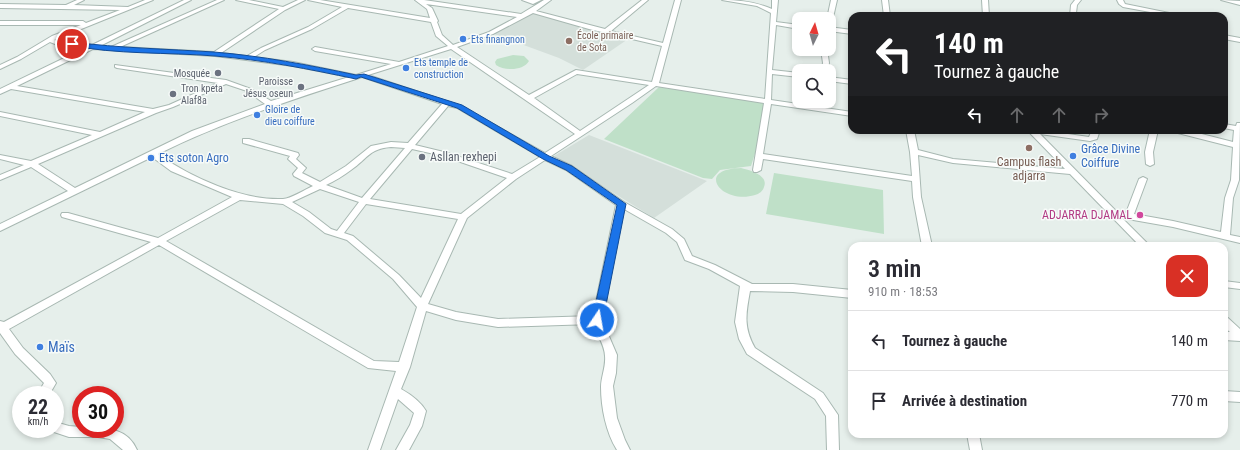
<!DOCTYPE html>
<html lang="fr">
<meta charset="utf-8">
<style>
body{margin:0;font-family:"Roboto Condensed",sans-serif;background:#f2f2f3;color:#2b2b33;height:100vh;display:flex;flex-direction:column;font-size:15px;white-space:nowrap}
*{box-sizing:border-box;margin:0}
p{font-size:13px;color:#7c7c81}
.icon{flex:none;width:22px;height:22px;fill:none;stroke:currentColor;stroke-width:2;stroke-linecap:round;stroke-linejoin:round}
.map{position:relative;flex:1;overflow:hidden}
.drawer{position:absolute;left:848px;top:242px;width:380px;height:196px;display:flex;flex-direction:column;background:#fff;border-radius:12px;box-shadow:0 2px 6px #0003}
.drawer>*{flex:none}
.top-card{position:absolute;left:848px;top:12px;width:380px;height:122px;border-radius:12px;box-shadow:0 2px 6px #0003;background:#202124;color:#fff;overflow:hidden}
.needle{width:26px;rotate:5deg}
.fabs{position:absolute;left:792px;top:12px;display:grid;gap:8px}
.fabs a{display:grid;place-items:center;width:44px;height:44px;border-radius:8px;background:#fff;box-shadow:0 2px 6px #0003;font-size:20px}
.speed{position:absolute;left:12px;top:386px;display:flex;gap:8px;font-size:20px;font-weight:700;text-align:center}
.speed>*{display:grid;place-content:center;width:52px;height:52px;border-radius:50%;background:#fff;box-shadow:0 2px 6px #0003;line-height:1}
.speed small{font-size:10px;font-weight:400}
.speed .limit{border:6px solid #d22;background:#fff;color:#111}
.pin{position:absolute;display:grid;place-items:center;width:34px;height:34px;color:#fff;margin:-17px;border:2px solid #fff;border-radius:50%;box-shadow:0 1px 4px #0007}
.me{position:absolute;width:44px;margin:-22px;rotate:12deg;stroke-linejoin:round;filter:drop-shadow(0 0 3px #0008)}
.turn{display:flex;align-items:center;gap:14px;height:84px;padding:0 20px;font-size:18px}
.turn .icon{width:52px;height:52px;stroke-width:2.5}
.turn b{display:block;font-size:28px;line-height:34px}
.lanes{display:flex;align-items:center;height:38px;padding:0 20px;background:#0003;justify-content:center;gap:20px;direction:ltr}
.lanes .off{opacity:.35}
.round{display:grid;place-items:center;flex:none;width:42px;height:42px;border-radius:12px;background:#f2f2f3}
.summary{display:flex;align-items:center;justify-content:space-between;height:68px;padding:0 20px}
h1{font-size:24px;font-weight:600;line-height:30px}
ul{padding:0;list-style:none}
li{display:flex;align-items:center;gap:12px;height:60px;padding:0 20px;border-top:1px solid #e1e1e2}
li div{flex:1}
li b{display:block;font-size:15px}
li em{font-style:normal}
.map>svg:first-child{display:block}
</style>
<div class="map">
<svg width="1240" height="450" viewBox="0 0 1240 450">
<rect width="100%" height="100%" fill="#e6efeb"/>
<!-- built -->
<path fill="#d4dfda" d="M534,12L631,37L583,70L559,58L494,34Z
M589,135L707,181L654,218L554,156Z"/>
<!-- green -->
<path fill="#bfe0c8" d="M513,55L524,56L529,61C523,71 505,71 496,65L495,62L497,59Z
M659,87L771,104L751,166L720,170L712,179L703,178L604,139Z
M741,168C749,170 769,175 764,187C763,191 759,194 755,195C722,205 694,169 741,168Z
M774,173L883,190L884,234L766,214Z"/>
<g fill="none" stroke-linecap="round" stroke-linejoin="round">
<defs>
<path id="street" d="M77,0H84L74,5L128,7L145,0H153L54,40L61,42L92,45L184,0H191L100,46L111,47L217,0H224L120,47L214,52L279,9L236,0H249L283,7L298,0H305L285,10L221,53L247,56L261,48L308,27L342,7L308,0H320L430,18L427,9L415,0H424L521,14L544,0H551L536,11L605,29L642,0H648L611,31L663,43L675,0H681L659,83L765,99L771,13L757,6L722,0C740,0 756,2 772,9V0H778L776,22L799,25V29L776,25L772,70L799,73V77L772,74L771,100L852,112V116L771,104L763,154L912,176L910,152L906,130H914L918,150L953,159L1065,169L1027,130H1040L1089,137L1092,130H1100L1097,139L1090,141L1040,134L1116,211L1126,213L1139,179L1143,177L1147,179L1134,214L1173,221L1221,232L1225,198L1231,180L1233,147L1174,132L1173,130H1186L1233,142L1234,130L1224,128V124L1236,126L1237,123H1240L1239,180L1233,198L1230,235L1240,237V243L1173,227L1122,218L1150,246H1140L1070,174L953,163L918,155L921,197L932,246H922L913,197L912,181L763,159L761,170L757,172H754L753,170L764,103L656,86L632,103L551,156L572,166L624,202L672,229L684,239L692,256L715,265L752,284H793L852,290V298L793,292L750,291C746,313 743,327 755,348L823,393L838,415L839,450H827L826,416L815,399L747,354L739,339L735,322L740,286L709,269L685,260L677,242L666,233L624,209L602,320L617,355L616,373L613,386L617,418L625,440L630,450H617C606,433 601,407 601,387C601,377 606,367 605,356C605,346 597,334 593,324L498,327L456,320L426,311L410,367L401,389C410,394 421,402 426,411L422,426L409,450H396L410,425L414,413L398,399L380,450H368L396,371L368,368L159,245L9,329L23,348L50,374L56,383L49,395H37L44,383L15,354L0,333V321L4,322L151,242L62,217L61,215L62,213H68L158,238L232,197L171,171L152,157L0,231V224L68,191L31,167L0,180V175L24,165L0,159V155L31,161L92,135L0,116V112L100,132L145,112L11,89L0,94V89L85,48L60,46L50,42L21,59L0,69V65L17,57L52,36L81,25H0V21H83L86,23L120,10L0,8V4L66,5ZM426,4L517,17L489,32L453,45L442,35L437,22L438,21L432,8ZM348,8L431,22L436,36L448,46L399,62L315,47L312,49L315,51L391,64L356,75L293,62L254,57L265,50L312,29ZM533,13L589,29L662,46L652,82L576,70L529,95L457,47L493,34ZM93,49L215,56L293,66L349,77L271,101L251,89L226,80L115,65V67L117,68L218,83L169,105L153,109L17,86ZM451,49L575,134L545,153L461,106L368,75ZM577,74L649,85L580,131L534,98ZM362,77L442,104L408,143L391,142L371,146L346,166L320,182L302,173L306,168L296,159L299,155L298,153L249,139H243V143L290,156L288,159L298,168L293,174L294,176L313,186C306,189 290,199 283,199C243,201 190,177 158,154C225,121 291,100 362,77ZM226,84L247,91L265,104L192,131L75,188L38,164L156,113L173,107ZM448,106L457,108L540,157L512,174L448,153L415,145ZM391,147L405,148L362,198L326,185C335,181 343,176 351,170C368,158 369,149 391,147ZM412,149L443,156L507,178L461,214L370,199ZM545,160L566,170L616,205L593,316L498,319L456,312L428,304L467,218L516,179ZM320,189L359,202L337,231L331,229L309,212L292,202ZM240,200L283,204L303,216L325,233L347,240L393,279L417,307L399,362L374,361L166,241ZM366,204L458,219L421,298L399,275L353,236L344,233Z
M522,0H541L533,4Z
M831,0H837L832,22L829,24V19H827Z
M882,0H888L890,16H884Z
M982,0H988L989,16H983Z
M1075,0H1081L1077,5L1076,13L1109,14L1112,16H1070L1071,5Z
M1117,0H1123L1125,4L1184,16H1172L1123,7L1119,4Z
M1221,0L1240,1V5Z
M829,27L852,30V34L829,31Z
M1224,35L1240,38V42L1224,39Z
M821,49H827L829,63L827,71H821L823,63Z
M829,77L852,80V84L829,81Z
M1150,130H1158L1153,152L1154,164L1150,166L1146,164L1145,152Z
M1224,281L1240,283V289L1224,287Z
M1224,317L1228,318L1240,329V341L1224,340V332H1230L1224,327Z
M1224,391L1240,392V402L1224,401Z
M55,422L69,426L81,427V429C103,429 126,425 137,450H123L110,439L98,437H69L51,431L50,429H55Z
M967,434H979L982,450H970Z"/>
</defs>
<!-- street casing -->
<use href="#street" stroke="#a8b8b2" stroke-width="2"/>
<!-- street -->
<use href="#street" fill="#fff" fill-rule="evenodd"/>
</g>
<!-- route -->
<path fill="#1a73e8" stroke="#114b97" d="M72,42C119,48 167,49 214,52C262,56 309,65 356,75L364,74L462,105L549,156L572,166L626,204L603,320L601,323H594L592,320L617,205L566,170L543,159L457,108L361,77L356,79C309,69 263,60 215,56C167,52 117,55 69,45V43Z"/>
<!-- markers -->
<g fill="#3f7fe0" stroke="#f7fbf9" stroke-width="1.5">
<circle cx="463" cy="39" r="4"/>
<circle cx="406" cy="68" r="4"/>
<circle cx="257" cy="115" r="4"/>
<circle cx="1073" cy="156" r="4"/>
<circle cx="151" cy="158" r="4"/>
<circle cx="40" cy="347" r="4"/>
</g>
<g fill="#8d6e63" stroke="#f7fbf9" stroke-width="1.5">
<circle cx="569" cy="41" r="4"/>
<circle cx="1029" cy="148" r="4"/>
</g>
<g fill="#6b7280" stroke="#f7fbf9" stroke-width="1.5">
<circle cx="218" cy="73" r="4"/>
<circle cx="301" cy="87" r="4"/>
<circle cx="173" cy="94" r="4"/>
<circle cx="422" cy="157" r="4"/>
</g>
<circle fill="#d1479c" stroke="#f7fbf9" stroke-width="1.5" cx="1140" cy="215" r="4"/>
<g text-anchor="middle" stroke-width="3" stroke-linejoin="round" paint-order="stroke">
<!-- far-education labels -->
<g font-size="10" fill="#785e54" stroke="#f7fbf9" text-anchor="start">
<text x="577" y="39">École primaire<tspan x="577" dy="12">de Sota</tspan></text>
</g>
<!-- far-shop labels -->
<g font-size="10" fill="#366cbe" stroke="#f7fbf9" text-anchor="start">
<text x="471" y="43">Ets finangnon</text>
<text x="414" y="66">Ets temple de<tspan x="414" dy="12">construction</tspan></text>
<text x="265" y="113">Gloire de<tspan x="265" dy="12">dieu coiffure</tspan></text>
</g>
<!-- far-worship labels -->
<g font-size="10" fill="#5b616d" stroke="#f7fbf9" text-anchor="end">
<text x="210" y="77">Mosquée</text>
<text x="293" y="85">Paroisse<tspan x="293" dy="12">Jésus oseun</tspan></text>
<text x="181" y="92" text-anchor="start">Tron kpeta<tspan x="181" dy="12">Alaf8a</tspan></text>
</g>
<!-- shop labels -->
<g font-size="12" fill="#366cbe" stroke="#f7fbf9" text-anchor="start">
<text x="1081" y="153">Grâce Divine<tspan x="1081" dy="14">Coiffure</tspan></text>
<text x="159" y="162">Ets soton Agro</text>
</g>
<!-- worship labels -->
<g font-size="12" fill="#5b616d" stroke="#f7fbf9" text-anchor="start">
<text x="430" y="161">Asllan rexhepi</text>
</g>
<!-- education labels -->
<g font-size="12" fill="#785e54" stroke="#f7fbf9">
<text x="1029" y="166">Campus flash<tspan x="1029" dy="14">adjarra</tspan></text>
</g>
<!-- hotel labels -->
<g font-size="12" fill="#b23c85" stroke="#f7fbf9" text-anchor="end">
<text x="1132" y="219">ADJARRA DJAMAL</text>
</g>
<!-- near-shop labels -->
<g font-size="14" fill="#366cbe" stroke="#f7fbf9" text-anchor="start">
<text x="48" y="352">Maïs</text>
</g>
</g>
</svg>
<div class="fabs">
<a><svg class="needle" viewBox="-14 -14 28 28"><path d="M0-13l5 13h-10z" fill="#e53935"/><path d="M0 13l5-13h-10z" fill="#7c7c81"/></svg></a>
<a><svg class="icon" aria-label="search" viewBox="0 0 24 24"><circle cx="10" cy="10" r="6"/><path d="M15 15l6 6"/></svg></a>
</div>
<div class="speed"><div>22<small>km/h</small></div><div class="limit">30</div></div>
<div class="pin" style="left:72px;top:44px;background:#d93025"><svg class="icon" aria-label="arrive" viewBox="0 0 24 24"><path d="M6 21V4h12l-3 4 3 4H6"/></svg></div>
<svg class="me" style="left:597px;top:320px" viewBox="-20 -20 40 40"><circle r="17" fill="#1a73e8" stroke="#fff" stroke-width="3"/><path d="M0-11L8 9 0 5-8 9z" fill="#fff"/></svg>
<div class="top-card">
<div class="turn"><svg class="icon" aria-label="left" viewBox="0 0 24 24"><path d="M17 20v-9H6M10 6l-5 5 5 5"/></svg><div><b>140 m</b>Tournez à gauche</div></div>
<div class="lanes"><svg class="icon" aria-label="left" viewBox="0 0 24 24"><path d="M17 20v-9H6M10 6l-5 5 5 5"/></svg><svg class="icon off" aria-label="ahead" viewBox="0 0 24 24"><path d="M12 20V5M6 11l6-6 6 6"/></svg><svg class="icon off" aria-label="ahead" viewBox="0 0 24 24"><path d="M12 20V5M6 11l6-6 6 6"/></svg><svg class="icon off" aria-label="right" viewBox="0 0 24 24"><path d="M7 20v-9h11M14 6l5 5-5 5"/></svg></div>
</div>
<section class="drawer">
<div class="summary"><div><h1>3 min</h1><p>910 m · 18:53</p></div><a class="round" style="background:#d93025;color:#fff"><svg class="icon" aria-label="close" viewBox="0 0 24 24"><path d="M6 6l12 12M18 6L6 18"/></svg></a></div>
<ul>
<li><svg class="icon" aria-label="left" viewBox="0 0 24 24"><path d="M17 20v-9H6M10 6l-5 5 5 5"/></svg><div><b>Tournez à gauche</b></div><em>140 m</em></li>
<li><svg class="icon" aria-label="arrive" viewBox="0 0 24 24"><path d="M6 21V4h12l-3 4 3 4H6"/></svg><div><b>Arrivée à destination</b></div><em>770 m</em></li>
</ul>
</section>
</div>
